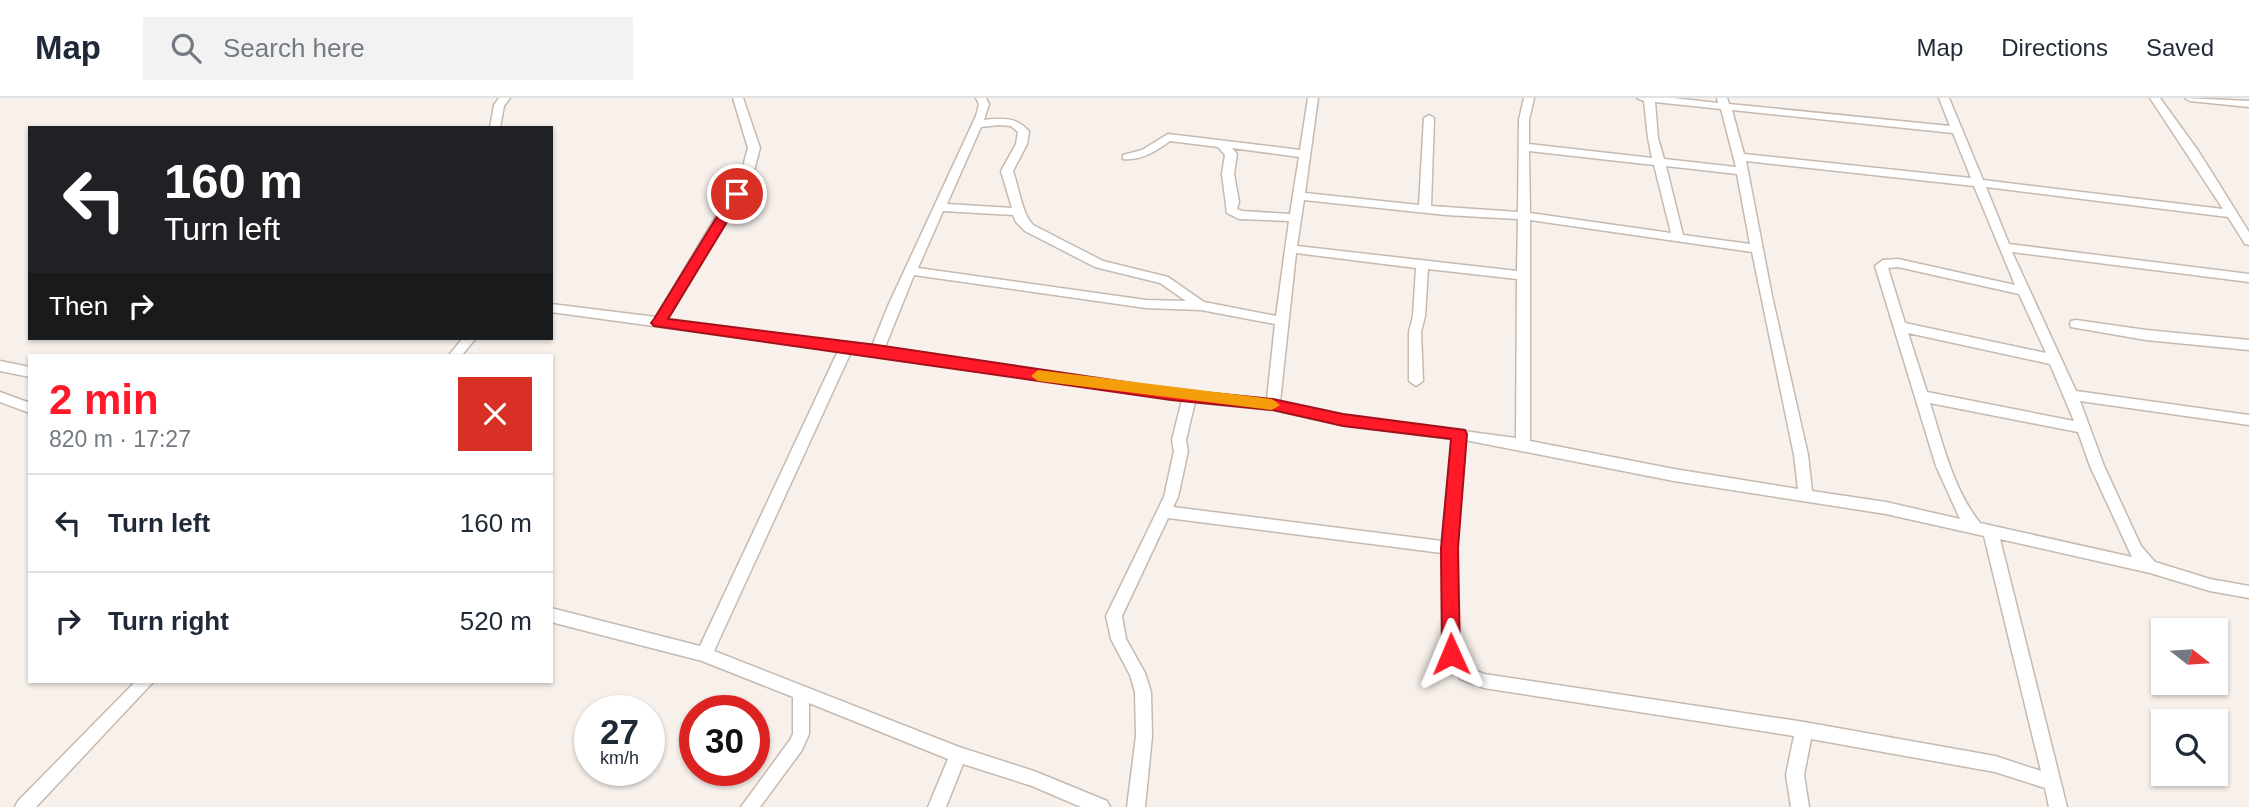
<!DOCTYPE html>
<meta charset="utf-8">
<style>
body{margin:0;font-family:Arial,sans-serif;background:#f2f2f3;color:#1f2937;height:100vh;display:flex;flex-direction:column;font-size:26px;white-space:nowrap}
*{box-sizing:border-box;margin:0}
p{font-size:23px;color:#747a83}
.icon{flex:none;width:38px;height:38px;fill:none;stroke:currentColor;stroke-width:2;stroke-linecap:round;stroke-linejoin:round}
.map{position:relative;flex:1;overflow:hidden}
.details{position:absolute;left:28px;top:256px;width:525px;height:329px;display:flex;flex-direction:column;background:#fff;border-radius:0px;box-shadow:0 2px 5px #0004}
.details>*{flex:none}
.guide{position:absolute;left:28px;top:28px;width:525px;height:214px;border-radius:0px;box-shadow:0 2px 5px #0004;background:#202124;color:#fff;overflow:hidden}
.needle{width:46px;rotate:107deg}
.tools{position:absolute;left:2151px;top:520px;display:grid;gap:14px}
.tools a{display:grid;place-items:center;width:77px;height:77px;border-radius:0px;background:#fff;box-shadow:0 2px 5px #0004;font-size:35px}
.speed{position:absolute;left:574px;top:597px;display:flex;gap:14px;font-size:35px;font-weight:700;text-align:center}
.speed>*{display:grid;place-content:center;width:91px;height:91px;border-radius:50%;background:#fff;box-shadow:0 2px 5px #0004;line-height:1}
.speed small{font-size:18px;font-weight:400}
.speed .limit{border:10px solid #d22;background:#fff;color:#111}
.pin{position:absolute;display:grid;place-items:center;width:60px;height:60px;color:#fff;margin:-30px;border:4px solid #fff;border-radius:50%;box-shadow:0 2px 7px #0007}
.me{position:absolute;width:77px;margin:-38px;rotate:359deg;stroke-linejoin:round;filter:drop-shadow(0 0 5px #0008)}
.turn{display:flex;align-items:center;gap:24px;height:147px;padding:0 21px;font-size:32px}
.turn .icon{width:91px;height:91px;stroke-width:2.5}
.turn b{display:block;font-size:49px;line-height:60px}
.then{display:flex;align-items:center;height:66px;padding:0 21px;background:#0003;gap:14px;font-size:26px}
.round{display:grid;place-items:center;flex:none;width:74px;height:74px;border-radius:0px;background:#f2f2f3}
.head{display:flex;align-items:center;justify-content:space-between;height:119px;padding:0 21px}
h1{font-size:42px;font-weight:700;line-height:52px;color:#ff1929}
ul{padding:0;list-style:none}
li{display:flex;align-items:center;gap:21px;height:98px;padding:0 21px;border-top:2px solid #e0e1e3}
li div{flex:1}
li b{display:block;font-size:26px}
li em{font-style:normal}
header{display:flex;align-items:center;gap:42px;box-sizing:border-box;height:98px;padding:0 35px;background:#fff;border-bottom:2px solid #e0e1e3}
header strong{font-size:33px}
nav{display:flex;gap:38px;margin-inline-start:auto;font-size:24px}
.search{width:490px;height:63px;background:#f2f2f3;display:flex;align-items:center;gap:18px;box-sizing:border-box;padding:0 24px;border-radius:0px;color:#747a83;font-size:26px}
.map>svg:first-child{display:block}
</style>
<header>
<strong>Map</strong>
<div class="search"><svg class="icon" aria-label="search" viewBox="0 0 24 24"><circle cx="10" cy="10" r="6"/><path d="M15 15l6 6"/></svg>Search here</div>
<nav><a>Map</a><a>Directions</a><a>Saved</a></nav>
</header>
<div class="map">
<svg width="2249" height="709" viewBox="0 0 2249 709">
<rect width="100%" height="100%" fill="#f7f0eb"/>
<g fill="none" stroke-linecap="round" stroke-linejoin="round">
<defs>
<path id="minor" d="M499,0H510L504,8L500,30H490L494,7Z
M733,0H743L760,50L753,76L668,221L872,248L888,208L976,18L979,6L976,0H986L989,6L984,22C1001,20 1019,19 1029,34L1027,46L1013,73C1019,90 1022,116 1033,127L1103,163L1168,179L1204,204L1276,218L1289,123L1239,121L1227,115L1222,76L1225,57L1218,49L1170,43C1156,53 1141,63 1123,61V57L1142,52L1168,36L1300,52L1308,0H1318L1305,95L1419,107L1424,20L1429,17L1434,20L1431,108L1518,114L1519,22L1524,0H1534L1529,22V46L1652,60L1648,40L1644,3L1637,0H1673L1718,5L1717,0H1727L1729,6L1950,28L1939,0H1949L1983,82L2223,111L2150,0H2160L2199,54L2249,134V147L2245,146L2228,119L1986,89L2009,146L2249,176V184L2012,154L2076,293L2249,317V327L2080,303L2104,368L2141,448L2155,464L2210,481L2249,488V500L2210,493L2150,475L2000,441L2067,709H2049L2045,690L1995,674L1811,641L1804,677L1809,709H1791L1786,677L1794,638L1484,590L1460,581L1443,556L1442,455L1168,420L1122,518L1126,541L1145,575L1151,594L1152,638L1145,709H1127L1136,638L1135,594L1130,577L1111,541L1106,518L1164,399L1174,353L1172,342L1182,302L851,254L714,553L959,649L1034,673L1107,703L1110,709H1081L1032,688L963,666L946,709H928L948,661L809,605V636L802,652L760,709H741L790,642L793,636V599L702,563L551,524V510L700,548L838,253L551,214V206L656,219L741,76L748,50ZM1655,4L1721,11L1736,69L1664,61L1658,40ZM1732,12L1953,35L1971,80L1744,56ZM999,27L1011,28L1018,34L1016,46L1001,73L1012,110L947,106L981,29ZM1232,50L1299,59L1290,116L1242,113L1237,111L1239,104L1234,76L1237,56ZM1529,53L1654,67L1671,135L1530,115ZM1746,63L1974,88L2015,187L1898,161L1883,162L1875,168L1936,368L1960,421L1886,404L1812,393L1808,357L1772,198ZM1666,68L1737,76L1750,146L1683,137ZM1304,102L1446,117L1518,121L1517,173L1297,148ZM943,113L1013,117L1016,124L1025,133L1095,169L1160,185L1186,203L1146,202L918,170ZM1530,122L1752,154L1794,357L1798,391L1674,371L1530,343ZM1296,155L1416,170L1413,218L1409,234V283L1416,288L1423,283L1421,234L1425,218L1428,171L1517,181L1516,340L1343,317L1280,304ZM1898,169L2019,196L2046,255L1905,225L1888,170ZM914,177L1146,210L1201,212L1275,226L1267,301L1171,291L885,249ZM1908,235L2050,266L2074,323L1927,294ZM1195,304L1273,312L1343,327L1452,341L1442,443L1173,409L1178,399L1188,353L1186,342ZM1930,305L2078,334L2090,368L2132,459L1980,425C1953,391 1943,346 1930,305ZM1465,342L1674,383L1886,416L1984,438L2041,673L1995,658L1804,624L1484,576L1472,571L1459,554L1456,450Z
M2185,0L2249,3V9L2190,3Z
M2076,222L2146,232L2249,242V252L2146,242L2071,229L2070,226L2071,223Z
M463,240H476L462,257H449Z
M0,263L30,269V279L0,273Z
M0,294L30,305V315L0,304Z
M136,583H154L36,709H15L18,703Z"/>
</defs>
<!-- minor casing -->
<use href="#minor" stroke="#c6b9af" stroke-width="3"/>
<!-- minor -->
<use href="#minor" fill="#fff" fill-rule="evenodd"/>
</g>
<!-- route -->
<path fill="#ff1929" stroke="#a6101b" stroke-width="2" d="M737,92L744,96L668,221L877,247L1171,291L1273,301L1343,316L1465,332L1467,336L1458,450L1460,556L1457,562L1451,564L1445,562L1442,556L1441,450L1451,341L1343,328L1273,312L1171,302L654,228L651,225L654,221L731,96Z"/>
<!-- slow -->
<path fill="#f59e0b" d="M1038,272L1272,301L1280,307L1272,312L1038,283L1031,278Z"/>
</svg>
<div class="tools">
<a><svg class="needle" viewBox="-14 -14 28 28"><path d="M0-13l5 13h-10z" fill="#e53935"/><path d="M0 13l5-13h-10z" fill="#747a83"/></svg></a>
<a><svg class="icon" aria-label="search" viewBox="0 0 24 24"><circle cx="10" cy="10" r="6"/><path d="M15 15l6 6"/></svg></a>
</div>
<div class="speed"><div>27<small>km/h</small></div><div class="limit">30</div></div>
<div class="pin" style="left:737px;top:96px;background:#d93025"><svg class="icon" aria-label="arrive" viewBox="0 0 24 24"><path d="M6 21V4h12l-3 4 3 4H6"/></svg></div>
<svg class="me" style="left:1451px;top:556px" viewBox="-20 -20 40 40"><path d="M0-17L14 15 0 8-14 15z" fill="#ff1929" stroke="#fff" stroke-width="4"/></svg>
<div class="guide">
<div class="turn"><svg class="icon" aria-label="left" viewBox="0 0 24 24"><path d="M17 20v-9H6M10 6l-5 5 5 5"/></svg><div><b>160 m</b>Turn left</div></div>
<div class="then">Then<svg class="icon" aria-label="right" viewBox="0 0 24 24"><path d="M7 20v-9h11M14 6l5 5-5 5"/></svg></div>
</div>
<section class="details">
<div class="head"><div><h1>2 min</h1><p>820 m · 17:27</p></div><a class="round" style="background:#d93025;color:#fff"><svg class="icon" aria-label="close" viewBox="0 0 24 24"><path d="M6 6l12 12M18 6L6 18"/></svg></a></div>
<ul>
<li><svg class="icon" aria-label="left" viewBox="0 0 24 24"><path d="M17 20v-9H6M10 6l-5 5 5 5"/></svg><div><b>Turn left</b></div><em>160 m</em></li>
<li><svg class="icon" aria-label="right" viewBox="0 0 24 24"><path d="M7 20v-9h11M14 6l5 5-5 5"/></svg><div><b>Turn right</b></div><em>520 m</em></li>
</ul>
</section>
</div>
